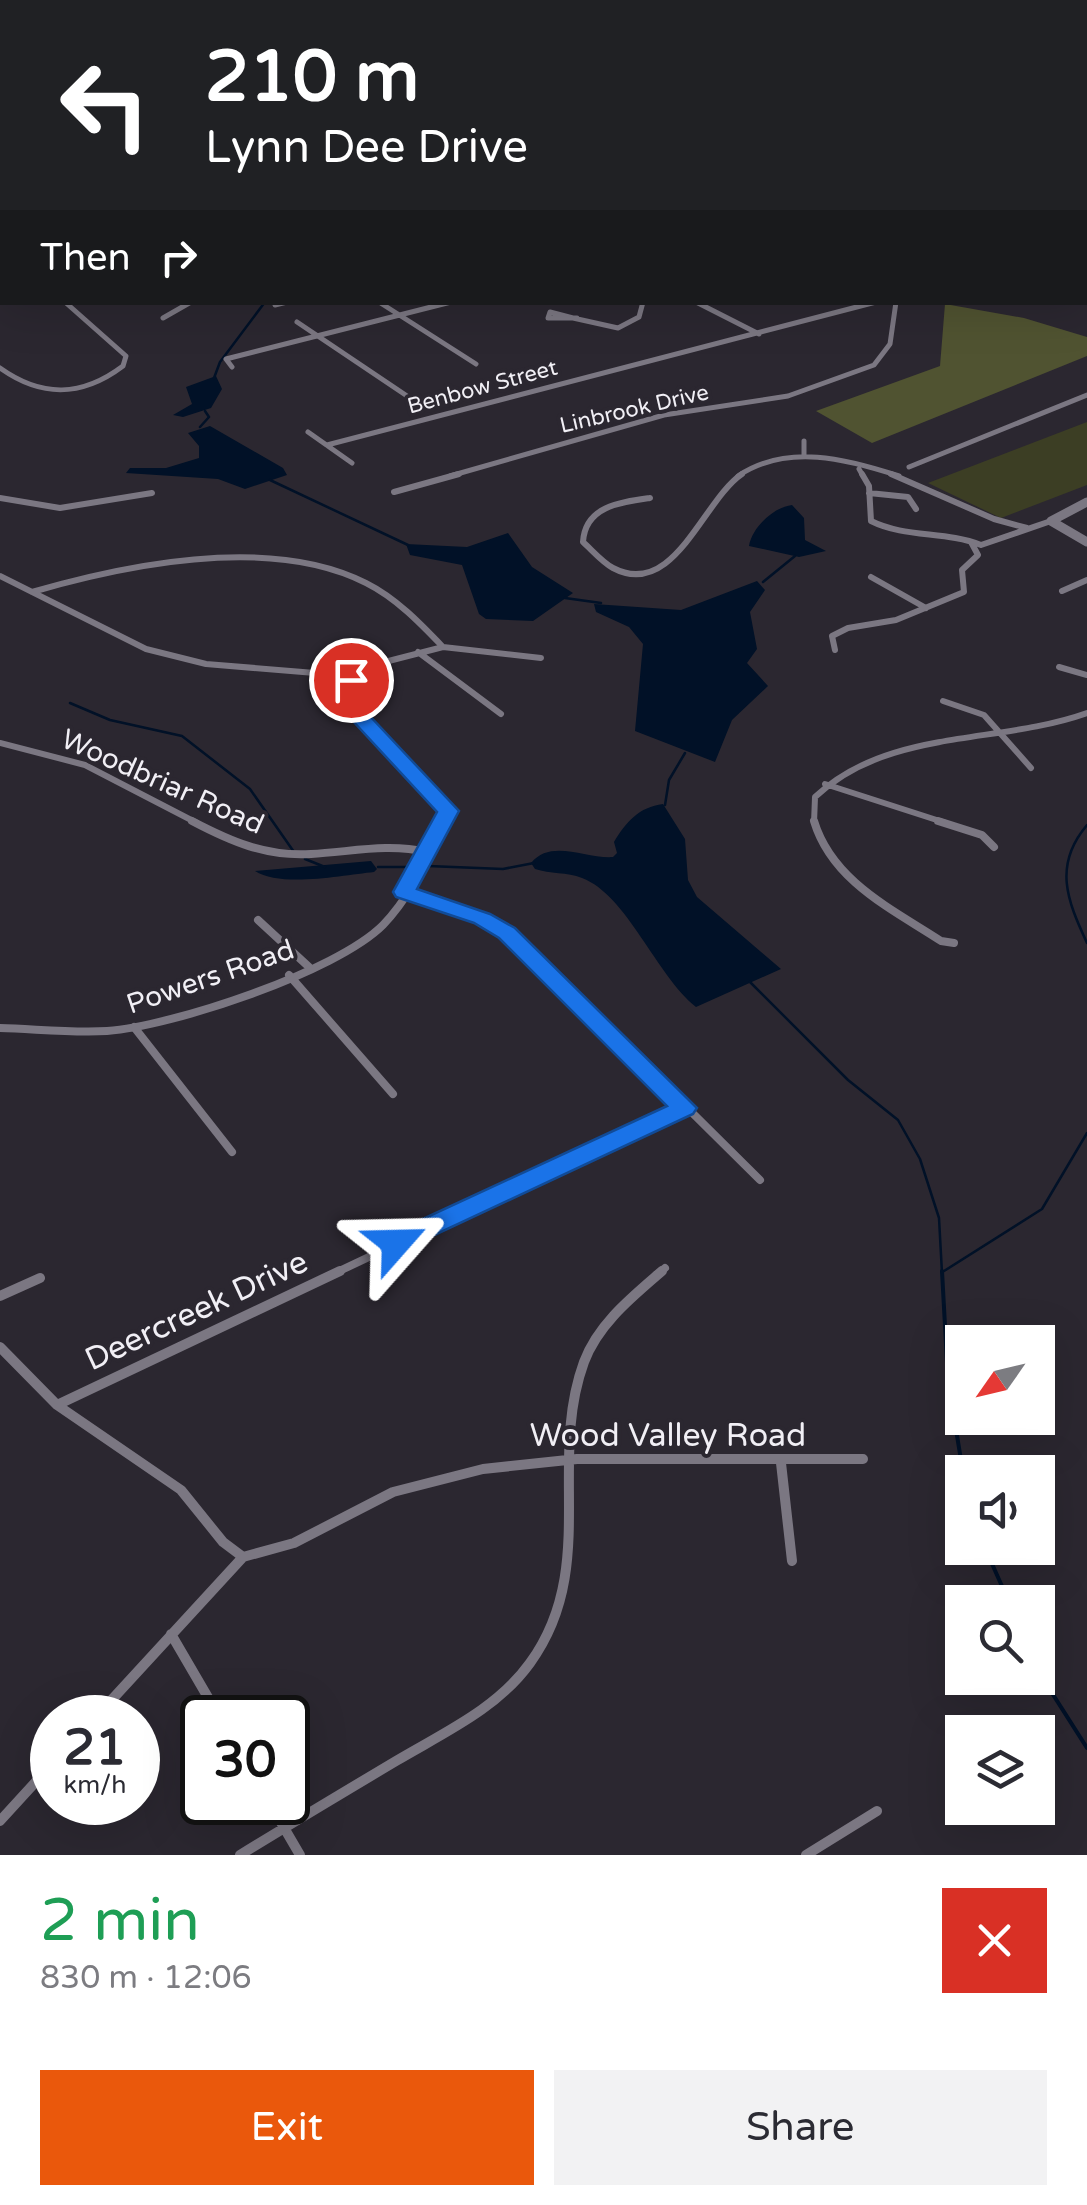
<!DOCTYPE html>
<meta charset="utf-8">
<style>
body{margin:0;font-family:"Varela Round",sans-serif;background:#f2f2f3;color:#2b2b33;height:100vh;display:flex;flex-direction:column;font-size:38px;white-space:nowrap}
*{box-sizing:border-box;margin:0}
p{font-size:32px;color:#7c7c81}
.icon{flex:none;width:55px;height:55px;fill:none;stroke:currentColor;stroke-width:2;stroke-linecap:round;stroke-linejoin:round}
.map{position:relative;height:1855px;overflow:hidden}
.sheet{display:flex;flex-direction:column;background:#fff;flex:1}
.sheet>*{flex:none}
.banner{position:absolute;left:0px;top:0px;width:1088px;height:305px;box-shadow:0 10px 40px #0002;background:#202124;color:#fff;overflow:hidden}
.needle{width:65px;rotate:236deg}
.fabs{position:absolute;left:945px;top:1325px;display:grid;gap:20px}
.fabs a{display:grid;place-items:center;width:110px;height:110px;border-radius:0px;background:#fff;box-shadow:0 10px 40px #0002;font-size:50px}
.speed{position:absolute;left:30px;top:1695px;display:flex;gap:20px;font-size:50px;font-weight:700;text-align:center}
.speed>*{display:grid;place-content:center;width:130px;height:130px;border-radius:50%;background:#fff;box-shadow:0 10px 40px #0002;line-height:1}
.speed small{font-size:25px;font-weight:400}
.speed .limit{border:5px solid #111;border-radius:15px;background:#fff;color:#111}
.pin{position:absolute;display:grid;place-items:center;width:85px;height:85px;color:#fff;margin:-42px;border:5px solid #fff;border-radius:50%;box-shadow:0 2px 10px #0007}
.me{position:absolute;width:110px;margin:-55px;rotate:65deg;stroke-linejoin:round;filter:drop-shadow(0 0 8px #0008)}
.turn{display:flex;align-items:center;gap:35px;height:210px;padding:0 40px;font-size:45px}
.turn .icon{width:130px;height:130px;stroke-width:2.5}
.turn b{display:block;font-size:70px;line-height:85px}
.then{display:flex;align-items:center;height:95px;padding:0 40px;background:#0003;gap:20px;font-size:38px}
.round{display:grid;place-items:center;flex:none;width:105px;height:105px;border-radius:0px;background:#f2f2f3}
.overview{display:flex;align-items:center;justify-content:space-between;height:170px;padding:0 40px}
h1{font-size:60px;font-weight:600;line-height:75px;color:#1e9e55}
.cta{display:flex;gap:20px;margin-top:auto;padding:20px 40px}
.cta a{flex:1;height:115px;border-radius:0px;background:#ea580c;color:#fff;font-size:40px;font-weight:600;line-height:115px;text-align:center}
.cta a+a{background:#f2f2f3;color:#2b2b33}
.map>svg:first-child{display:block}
</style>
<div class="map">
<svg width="1087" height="1855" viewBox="0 0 1087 1855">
<rect width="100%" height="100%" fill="#2b2730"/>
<!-- green -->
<path fill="#3c3e24" d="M1087,422V485L1001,518L928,483Z"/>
<!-- forest -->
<path fill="#505331" d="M945,304L1024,318L1087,337V356L872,443L816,411L940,366Z"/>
<!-- water -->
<path fill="#011127" d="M216,376L222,389L211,408L183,417L173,415L192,404L186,387Z
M210,426L283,468L287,475L245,489L218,479L126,473L130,468H166L199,458V446L188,433Z
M792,505L804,518L805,540L826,551L799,557L749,546C752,527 774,507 792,505Z
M508,533L532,567L573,593L533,621L486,619L479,614L462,565L410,555L406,544L467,547Z
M757,581L765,590L750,612L757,649L747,663L768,686L732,720L715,762L635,731L643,644L629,627L596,612L594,604L681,610Z
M663,804L685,839L688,880L697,897L781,969L696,1007C656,975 627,895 582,878C567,872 550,874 535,869L531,863C551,838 586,859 613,857L617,853L614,842C626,822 639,807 663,804Z
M371,861L377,869L374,872C344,875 281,888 255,871Z"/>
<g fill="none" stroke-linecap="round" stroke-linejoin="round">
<!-- stream-far1 -->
<path stroke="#011127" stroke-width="2.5" d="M27,0L35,2
M818,0L827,2
M917,2L921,0
M214,378L220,362L265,302
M200,427L209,417L205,411
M270,480L408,545
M763,582L795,556
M565,598L601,603
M70,703L110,720L182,736L250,789L294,852
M665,805L669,780L685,753
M1087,825C1053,865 1067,900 1087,943
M305,859L325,867
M428,866L503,869L534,863
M378,867H420
M750,982L848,1080L898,1120L920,1159L939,1218L942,1273
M944,1271L1042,1209L1087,1133"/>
<!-- stream -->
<path stroke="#011127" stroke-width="4" d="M942,1271L948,1381L963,1472
M985,1548L1009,1602
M1038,1671L1087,1748"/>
<!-- minor-far4 -->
<path stroke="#7b7782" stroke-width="4" d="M416,0L420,2
M502,0L507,2
M588,0L594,2
M764,0L768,2
M942,2L946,0
M1012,2L1020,0"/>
<!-- minor-far3 -->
<path stroke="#7b7782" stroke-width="5" d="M379,302L476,364
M696,302L759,334
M275,305L287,302
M550,312L573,318H548Z
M163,318L191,302
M573,318H577
M573,318L618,328L639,317L643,302
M297,322L413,400
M232,367L226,359L451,302
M0,368C42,398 82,397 123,366L126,356L65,302
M308,432L352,463
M804,441V457
M327,445L876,302
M909,467L1087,395
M859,469L863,476
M450,476L664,415L788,396L874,365L890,344L896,302
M738,476C787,443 847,459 899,476"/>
<!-- minor-far2 -->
<path stroke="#7b7782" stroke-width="6" d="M862,474L869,486L871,521C905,538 945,531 981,545L1051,521
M891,474L994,519L1027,528
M394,492L459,474
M869,493L908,497L916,509
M0,498L60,508L152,493
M650,498C621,502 585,506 583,542C592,550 602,562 613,568C674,600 703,500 742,474
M0,576L146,649L206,664L315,673L373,665L443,647L541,658
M871,577L926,608
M1062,591L1087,580
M32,592C129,564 271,535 366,583C396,598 420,623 443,647
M835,650L832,636L848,628L896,620L964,592L962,570L978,555L971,542
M418,652L501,714
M1059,667L1087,675
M350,669L358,715L448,811L445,823
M943,701L984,715L1031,768
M0,743L85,765L197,823
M825,784L946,823
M814,823L815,797C888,728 997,745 1087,713"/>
<!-- minor-far1 -->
<path stroke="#7b7782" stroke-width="8" d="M192,821C230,841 266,857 311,854C351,852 387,843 427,852
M814,821C832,881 892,909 941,941L954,943
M938,821L982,835L994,847
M404,892L482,919L529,951L760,1180
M258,920L309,967
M289,975L393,1094
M134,1027L232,1152
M0,1028C36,1029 71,1033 107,1031C173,1026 336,972 383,925C409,898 431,855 446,821
M335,1273L684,1108
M659,1273L665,1268"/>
<!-- minor -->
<path stroke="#7b7782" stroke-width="10" d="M0,1296L40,1278
M0,1347L57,1405L181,1490L223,1542L243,1557L294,1543L393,1492L483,1469L577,1459H863
M57,1405L340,1271
M781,1463L792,1561
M171,1634L220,1718
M95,1718L243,1557
M269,1802L300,1855
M0,1821L52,1764
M240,1855C292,1823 344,1792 396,1761C443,1733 497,1709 530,1663C599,1568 547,1463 584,1362C598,1324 632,1297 662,1271
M806,1855L877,1811"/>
<!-- tertiary -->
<path stroke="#7b7782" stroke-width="9" d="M1087,502L1051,521L1087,542"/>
<!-- primary -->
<path fill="#a17846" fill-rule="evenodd" d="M0,27H2V31H0Z
M2,40V44L0,45V41Z
M1085,56H1087V60H1085Z
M2,120V124L0,125V121Z"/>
</g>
<!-- route -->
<path fill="#1a73e8" stroke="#114b97" stroke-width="2.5" d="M351,674L360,680L368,714L459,811L417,889L490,914L515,928L697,1108L693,1114L396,1253L382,1243L386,1236L667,1106L499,938L474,923L396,897L393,892L437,812L351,719L341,680Z"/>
<g text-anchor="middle" stroke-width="8" stroke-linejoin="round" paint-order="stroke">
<!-- far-street labels -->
<g font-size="22" fill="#f1eff5" stroke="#2b2730">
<text transform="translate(482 386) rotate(-15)" y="8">Benbow Street</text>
<text transform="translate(634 408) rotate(-13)" y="8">Linbrook Drive</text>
</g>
<!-- street labels -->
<g font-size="28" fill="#f1eff5" stroke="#2b2730">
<text transform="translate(163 781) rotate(24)" y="10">Woodbriar Road</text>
<text transform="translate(210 976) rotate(-19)" y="10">Powers Road</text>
</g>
<!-- near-street labels -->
<g font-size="32" fill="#f1eff5" stroke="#2b2730">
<text transform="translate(196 1310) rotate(-25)" y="11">Deercreek Drive</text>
<text x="668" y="1446">Wood Valley Road</text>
</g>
</g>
</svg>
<div class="fabs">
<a><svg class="needle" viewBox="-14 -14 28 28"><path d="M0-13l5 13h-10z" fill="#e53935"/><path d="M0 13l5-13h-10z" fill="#7c7c81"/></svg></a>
<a><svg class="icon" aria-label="sound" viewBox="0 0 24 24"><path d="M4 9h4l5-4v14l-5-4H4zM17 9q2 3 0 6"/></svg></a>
<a><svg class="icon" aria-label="search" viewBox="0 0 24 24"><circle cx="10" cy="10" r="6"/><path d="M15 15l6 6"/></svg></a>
<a><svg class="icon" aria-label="layers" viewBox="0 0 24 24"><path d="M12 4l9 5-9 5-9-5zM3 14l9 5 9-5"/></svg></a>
</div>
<div class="speed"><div>21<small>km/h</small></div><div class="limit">30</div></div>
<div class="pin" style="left:351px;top:680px;background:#d93025"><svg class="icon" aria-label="arrive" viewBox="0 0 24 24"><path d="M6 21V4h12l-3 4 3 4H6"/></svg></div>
<svg class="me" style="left:396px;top:1243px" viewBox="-20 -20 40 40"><path d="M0-17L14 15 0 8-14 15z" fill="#1a73e8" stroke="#fff" stroke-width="4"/></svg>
<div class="banner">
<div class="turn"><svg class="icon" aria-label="left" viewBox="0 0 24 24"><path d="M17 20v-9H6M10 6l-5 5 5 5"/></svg><div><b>210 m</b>Lynn Dee Drive</div></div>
<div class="then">Then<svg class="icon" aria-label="right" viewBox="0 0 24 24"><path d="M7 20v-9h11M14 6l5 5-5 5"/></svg></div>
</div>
</div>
<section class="sheet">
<div class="overview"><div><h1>2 min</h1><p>830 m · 12:06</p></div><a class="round" style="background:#d93025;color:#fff"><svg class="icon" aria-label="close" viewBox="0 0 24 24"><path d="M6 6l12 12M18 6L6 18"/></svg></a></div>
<div class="cta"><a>Exit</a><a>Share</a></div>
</section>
